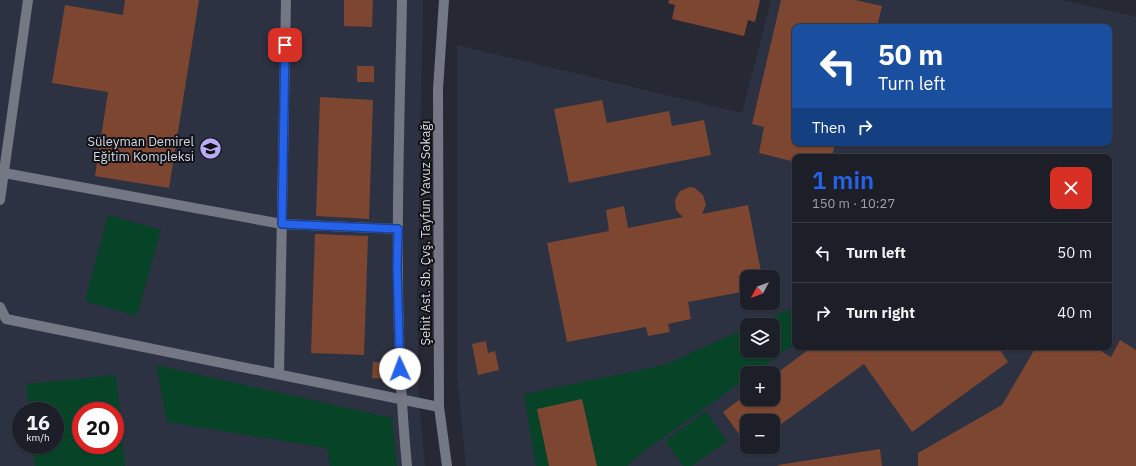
<!DOCTYPE html>
<meta charset="utf-8">
<style>
body{margin:0;font-family:"IBM Plex Sans",sans-serif;background:#25272f;color:#f1f3f6;height:100vh;display:flex;flex-direction:column;font-size:15px;white-space:nowrap}
*{box-sizing:border-box;margin:0}
p{font-size:13px;color:#a0a2a7}
.icon{flex:none;width:22px;height:22px;fill:none;stroke:currentColor;stroke-width:2;stroke-linecap:round;stroke-linejoin:round}
.map{position:relative;flex:1;overflow:hidden}
.side{position:absolute;left:792px;top:154px;width:320px;height:196px;display:flex;flex-direction:column;background:#1c1f27;border-radius:8px;box-shadow:0 1px 3px #0004,0 0 0 1px #3a3d44}
.side>*{flex:none}
.top-card{position:absolute;left:792px;top:24px;width:320px;height:122px;border-radius:8px;box-shadow:0 1px 3px #0004,0 0 0 1px #3a3d44;background:#1a4fa0;color:#fff;overflow:hidden}
.needle{width:26px;rotate:229deg}
.controls{position:absolute;left:740px;top:270px;display:grid;gap:8px}
.controls a{display:grid;place-items:center;width:40px;height:40px;border-radius:8px;background:#1c1f27;box-shadow:0 1px 3px #0004,0 0 0 1px #3a3d44;font-size:20px}
.speed{position:absolute;left:12px;top:402px;display:flex;gap:8px;font-size:20px;font-weight:700;text-align:center}
.speed>*{display:grid;place-content:center;width:52px;height:52px;border-radius:50%;background:#1c1f27;box-shadow:0 1px 3px #0004,0 0 0 1px #3a3d44;line-height:1}
.speed small{font-size:10px;font-weight:400}
.speed .limit{border:6px solid #d22;background:#fff;color:#111}
.pin{position:absolute;display:grid;place-items:center;width:34px;height:34px;color:#fff;margin:-17px;border-radius:8px;box-shadow:0 2px 6px #0006}
.me{position:absolute;width:44px;margin:-22px;rotate:358deg;stroke-linejoin:round;filter:drop-shadow(0 0 3px #0008)}
.turn{display:flex;align-items:center;gap:14px;height:84px;padding:0 20px;font-size:18px}
.turn .icon{width:52px;height:52px;stroke-width:2.5}
.turn b{display:block;font-size:28px;line-height:34px}
.then{display:flex;align-items:center;height:38px;padding:0 20px;background:#0003;gap:8px;font-size:15px}
.round{display:grid;place-items:center;flex:none;width:42px;height:42px;border-radius:8px;background:#25272f}
.summary{display:flex;align-items:center;justify-content:space-between;height:68px;padding:0 20px}
h1{font-size:24px;font-weight:600;line-height:30px;color:#2563eb}
ul{padding:0;list-style:none}
li{display:flex;align-items:center;gap:12px;height:60px;padding:0 20px;border-top:1px solid #3a3d44}
li div{flex:1}
li b{display:block;font-size:15px}
li em{font-style:normal}
.map>svg:first-child{display:block}
</style>
<div class="map">
<svg width="1136" height="466" viewBox="0 0 1136 466">
<rect width="100%" height="100%" fill="#262934"/>
<!-- built -->
<path fill="#2d3242" fill-rule="evenodd" d="M0,0H423L417,295L419,402L425,466H0ZM21,411H55V445H21ZM81,411H115V445H81Z
M771,0H1062L1136,17V466H466L457,375V45L742,113ZM795,27H1109V143H795ZM795,157H1109V347H795ZM747,277H773V303H747ZM747,325H773V351H747ZM747,373H773V399H747ZM747,421H773V447H747Z"/>
<!-- green -->
<path fill="#064327" fill-rule="evenodd" d="M108,215L161,230L137,316L85,301Z
M795,307V344L754,373H747V378L643,452L627,466H536L524,394L664,365L747,328V351H773V325H754Z
M156,365L392,418L397,466H330L327,448L167,422Z
M116,375L125,466H35L32,445H55V411H29L26,384ZM81,411H115V445H81Z
M706,411L727,441L692,466H683L665,441Z"/>
<!-- building -->
<path fill="#7c4630" d="M125,0H199L169,188L95,176L108,92L52,83L65,5L123,15Z
M344,0H373L372,27L344,26Z
M669,0H760L755,22L748,20L744,36L672,19L675,5L668,3Z
M781,0H855L882,6L877,27H795V143H835L832,157H795V162L759,153L764,127L752,124Z
M357,66H374V82H357Z
M320,97L373,100L369,219L316,216Z
M602,100L607,123L669,111L672,126L704,120L711,155L569,183L554,109Z
M836,143H850L849,147Z
M690,187L695,188L703,195L706,205L702,214L748,205L762,277H747V291L688,302L691,319L668,324L670,332L648,336L646,327L567,342L547,243L609,231L606,210L624,206L628,228L683,217L676,210L675,200L680,191Z
M315,234L368,236L364,355L311,353Z
M1120,340L1136,350V466H918V453L1002,405L1036,347H1094L1111,357Z
M486,341L488,353L495,351L499,370L478,375L472,344Z
M812,347H998L1008,362L912,432L864,364L773,430V421H747V445L723,412L747,394V399H773V376Z
M373,362L390,363L389,379L372,378Z
M582,399L597,466H549L537,409Z
M880,449L882,466H778V465Z"/>
<g fill="none" stroke-linecap="round" stroke-linejoin="round">
<!-- service -->
<path stroke="#747784" stroke-width="10" d="M402,0C399,155 392,311 407,466
M4,173L282,224L398,229
M0,200L28,0
M0,307L6,319L439,407
M279,374L286,0"/>
<!-- minor -->
<path stroke="#747784" stroke-width="10" d="M444,0L438,89L439,407L447,466"/>
</g>
<g fill="none" stroke-linecap="round" stroke-linejoin="round">
<defs>
<path id="route" d="M285,45L282,224L398,229L397,267L400,369"/>
</defs>
<!-- route casing -->
<use href="#route" stroke="#184099" stroke-width="10"/>
<!-- route -->
<use href="#route" stroke="#2563eb" stroke-width="7"/>
</g>
<!-- icons -->
<defs>
<symbol id="school-disc" viewBox="-11 -11 22 22"><circle r="9.5" fill="#b9abf7" stroke="#111217"/><path d="M0-5L7-2L0 1L-7-2ZM-4 1L0 2.5L4 1V4Q0 6-4 4Z" fill="#111"/></symbol>
</defs>
<g fill-rule="evenodd">
<use href="#school-disc" x="198" y="136" width="25" height="25"/>
</g>
<g text-anchor="middle" stroke-width="4" stroke-linejoin="round" paint-order="stroke">
<!-- poi labels -->
<g font-size="13" fill="#d6d8df" stroke="#111217" text-anchor="end">
<text x="194" y="146">Süleyman Demirel<tspan x="194" dy="15">Eğitim Kompleksi</tspan></text>
</g>
<!-- street labels -->
<g font-size="13" fill="#d6d8df" stroke="#111217">
<text transform="translate(425 233) rotate(-90)" y="5">Şehit Ast. Sb. Çvş. Tayfun Yavuz Sokağı</text>
</g>
</g>
</svg>
<div class="controls">
<a><svg class="needle" viewBox="-14 -14 28 28"><path d="M0-13l5 13h-10z" fill="#e53935"/><path d="M0 13l5-13h-10z" fill="#a0a2a7"/></svg></a>
<a><svg class="icon" aria-label="layers" viewBox="0 0 24 24"><path d="M12 4l9 5-9 5-9-5zM3 14l9 5 9-5"/></svg></a>
<a>+</a>
<a>−</a>
</div>
<div class="speed"><div>16<small>km/h</small></div><div class="limit">20</div></div>
<div class="pin" style="left:285px;top:45px;background:#d93025"><svg class="icon" aria-label="arrive" viewBox="0 0 24 24"><path d="M6 21V4h12l-3 4 3 4H6"/></svg></div>
<svg class="me" style="left:400px;top:369px" viewBox="-20 -20 40 40"><circle r="19" fill="#fff"/><path d="M0-13L10 11 0 6-10 11z" fill="#2563eb"/></svg>
<div class="top-card">
<div class="turn"><svg class="icon" aria-label="left" viewBox="0 0 24 24"><path d="M17 20v-9H6M10 6l-5 5 5 5"/></svg><div><b>50 m</b>Turn left</div></div>
<div class="then">Then<svg class="icon" aria-label="right" viewBox="0 0 24 24"><path d="M7 20v-9h11M14 6l5 5-5 5"/></svg></div>
</div>
<section class="side">
<div class="summary"><div><h1>1 min</h1><p>150 m · 10:27</p></div><a class="round" style="background:#d93025;color:#fff"><svg class="icon" aria-label="close" viewBox="0 0 24 24"><path d="M6 6l12 12M18 6L6 18"/></svg></a></div>
<ul>
<li><svg class="icon" aria-label="left" viewBox="0 0 24 24"><path d="M17 20v-9H6M10 6l-5 5 5 5"/></svg><div><b>Turn left</b></div><em>50 m</em></li>
<li><svg class="icon" aria-label="right" viewBox="0 0 24 24"><path d="M7 20v-9h11M14 6l5 5-5 5"/></svg><div><b>Turn right</b></div><em>40 m</em></li>
</ul>
</section>
</div>
